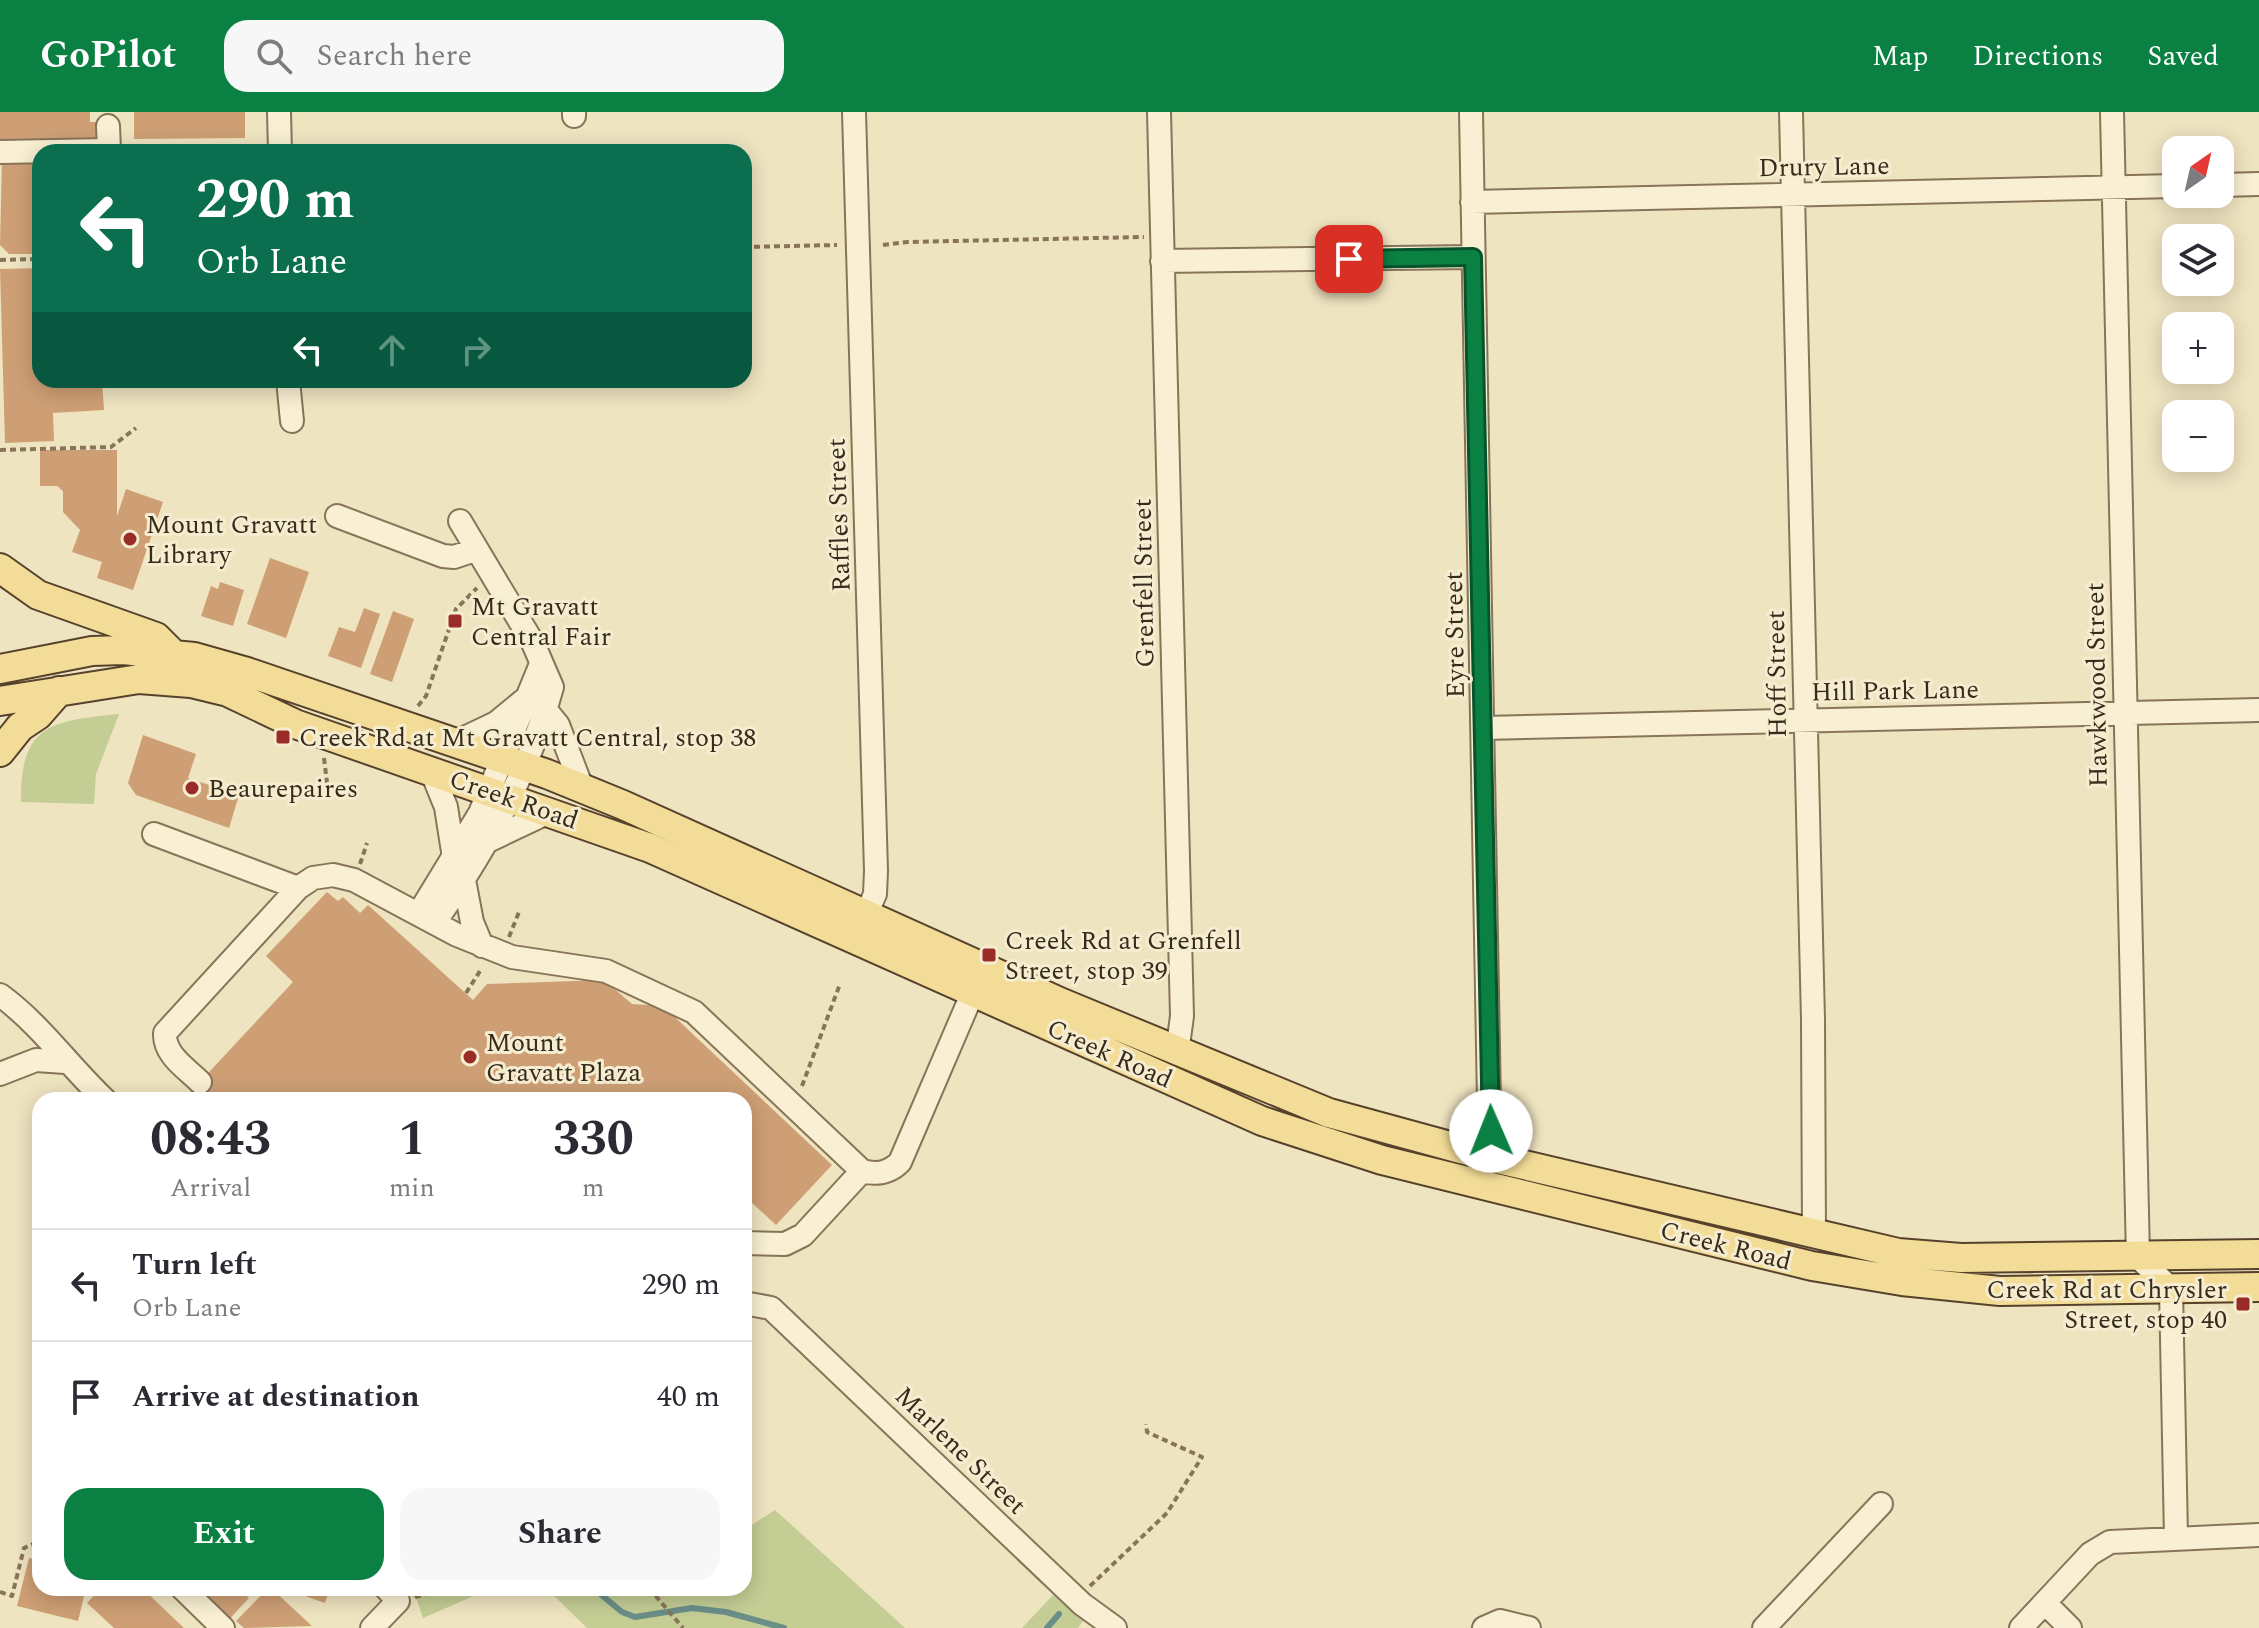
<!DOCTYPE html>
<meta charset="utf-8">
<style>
body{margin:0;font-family:Spectral,serif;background:#f7f7f7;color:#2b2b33;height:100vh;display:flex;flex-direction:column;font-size:30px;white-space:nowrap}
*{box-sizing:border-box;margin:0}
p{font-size:26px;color:#7c7c81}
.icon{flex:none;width:44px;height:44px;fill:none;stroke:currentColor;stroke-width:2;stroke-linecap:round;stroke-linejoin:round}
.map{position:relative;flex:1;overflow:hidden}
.details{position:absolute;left:32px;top:980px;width:720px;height:504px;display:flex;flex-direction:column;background:#fff;border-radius:24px;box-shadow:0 4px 20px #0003}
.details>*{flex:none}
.top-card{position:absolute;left:32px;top:32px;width:720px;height:244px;border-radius:24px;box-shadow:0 4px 20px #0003;background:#0b6e4f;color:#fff;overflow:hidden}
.needle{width:52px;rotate:34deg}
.fabs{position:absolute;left:2162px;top:24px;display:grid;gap:16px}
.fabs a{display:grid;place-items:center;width:72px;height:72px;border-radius:16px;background:#fff;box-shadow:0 4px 20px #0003;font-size:40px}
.pin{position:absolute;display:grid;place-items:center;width:68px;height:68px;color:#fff;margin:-34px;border-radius:16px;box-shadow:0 4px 12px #0006}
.me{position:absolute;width:88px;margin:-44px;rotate:359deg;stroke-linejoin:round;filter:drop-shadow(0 0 6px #0008)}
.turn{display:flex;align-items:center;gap:28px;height:168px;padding:0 32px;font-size:36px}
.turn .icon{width:104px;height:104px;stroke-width:2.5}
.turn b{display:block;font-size:56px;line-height:68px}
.lanes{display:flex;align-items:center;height:76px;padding:0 32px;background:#0003;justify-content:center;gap:40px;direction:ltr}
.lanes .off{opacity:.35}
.eta{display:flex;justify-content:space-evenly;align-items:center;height:136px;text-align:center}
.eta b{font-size:48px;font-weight:700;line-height:56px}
.button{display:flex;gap:16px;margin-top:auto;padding:16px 32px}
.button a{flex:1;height:92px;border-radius:24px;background:#0b8043;color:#fff;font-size:32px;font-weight:700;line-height:92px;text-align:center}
.button a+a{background:#f7f7f7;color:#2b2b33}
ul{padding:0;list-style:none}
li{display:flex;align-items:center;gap:24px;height:112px;padding:0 32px;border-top:2px solid #e1e1e2}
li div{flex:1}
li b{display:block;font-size:30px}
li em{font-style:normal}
header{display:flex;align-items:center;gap:48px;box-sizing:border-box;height:112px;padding:0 40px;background:#0b8043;color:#fff}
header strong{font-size:38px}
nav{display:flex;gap:44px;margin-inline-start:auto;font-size:28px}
.search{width:560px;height:72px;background:#f7f7f7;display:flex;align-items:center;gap:20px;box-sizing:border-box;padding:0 28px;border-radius:24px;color:#7c7c81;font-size:30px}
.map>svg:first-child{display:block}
</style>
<header>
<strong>GoPilot</strong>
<div class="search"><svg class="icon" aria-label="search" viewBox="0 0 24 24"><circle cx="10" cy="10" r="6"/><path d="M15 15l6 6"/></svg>Search here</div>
<nav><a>Map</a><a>Directions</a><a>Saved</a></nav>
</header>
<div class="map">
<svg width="2259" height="1516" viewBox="0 0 2259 1516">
<rect width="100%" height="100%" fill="#efe4c0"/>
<!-- green -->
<path fill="#c3cd94" d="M119,602L96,662L94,692L21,690C20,612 51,609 119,602Z
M775,1398L905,1516H587L546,1476H744V1418Z
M401,1476H492L423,1506L417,1488Z
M1053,1483L1083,1509L1078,1516H1022Z"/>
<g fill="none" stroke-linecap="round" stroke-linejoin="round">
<!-- stream -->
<path stroke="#6a8f88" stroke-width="6" d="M593,1476L622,1500L635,1505L692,1496L726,1500L784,1516
M1047,1516L1059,1502"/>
</g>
<!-- building -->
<path fill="#ce9f75" d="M0,0H90V10H99V34H0Z
M134,0H245V26L134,27Z
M2,46H40V142H9L0,133Z
M40,156V268H102L104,298L53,301L54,329L5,331L0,157Z
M40,338H117V404L126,377L163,390L133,478L97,466L102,450L72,440L80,418L63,400V379L57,374H40Z
M270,446L309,460L286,526L247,512Z
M220,470L244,478L233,514L201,504L211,474L218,477Z
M364,496L380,502L361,556L328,544L339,515L355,520Z
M393,499L414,507L392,570L370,562Z
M143,623L196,642L188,666L239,683L229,716L136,683L128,671Z
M327,780L338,789L343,785L360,801L368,793L473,888L487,872L604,868L632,892L663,894L832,1053L776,1113L751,1090L744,1098V988H183L293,870L266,844Z
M29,1446L40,1448V1476H86L78,1509L17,1494Z
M101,1476H142L184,1516H114L87,1491Z
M193,1476H238L249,1486L224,1513Z
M268,1476H271L312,1514L244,1516L236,1509Z
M282,1476H330L325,1491Z"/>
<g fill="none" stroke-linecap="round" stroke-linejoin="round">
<defs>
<path id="minor" d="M279,0L280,40
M574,0V4
M854,0L876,759L875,782L866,803
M1159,0L1182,904L1177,941
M1471,0L1490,1045
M1791,0L1813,908L1814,1123
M2112,0L2138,1145L2171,1177L2176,1425
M0,40L109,38L108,14
M2220,73L2259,72
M1472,90L2176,74
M1162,149L1473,145
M288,268L292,309
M337,404L443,444L454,445L475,438
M545,597L558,613L582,676
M1484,616L2259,598
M454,631L496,611L524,588
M431,658L446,695L454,746
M154,722L298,776
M490,728L551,699
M464,768L472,810L482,834
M419,801L480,701L541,552
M435,810C486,737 528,663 552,575L533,531L460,409
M0,883C41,913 68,953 105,988
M0,962L36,948L65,950
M200,970C186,956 164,943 165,921L298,776L313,766L333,763L354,768L457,823L512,845L606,859L694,900L862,1059C877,1063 889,1061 900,1050L973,880
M744,1131L785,1132L803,1123L862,1059
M744,1191L771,1196L1082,1492L1115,1516
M182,1476L223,1516
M2045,1491L2070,1516
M372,1516L398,1489L386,1476
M1484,1516L1500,1509L1529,1516
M1764,1516L1881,1392
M2021,1516L2090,1442L2110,1430L2259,1423"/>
<path id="major" d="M0,456L38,483L156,525L173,542
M0,557L92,539L123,538L194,545L247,560L547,662L623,693L1062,891L1329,1001L1490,1045L1898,1141L1961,1146L2259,1142
M0,589L139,567L191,571L228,580L295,612L650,736L1262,1009L1382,1048L1812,1154L1902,1169L2000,1179L2259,1175
M0,640L20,615L38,603L59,579"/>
</defs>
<!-- minor casing -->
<use href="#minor" stroke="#887458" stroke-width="26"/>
<!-- major casing -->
<use href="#major" stroke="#56422c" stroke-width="32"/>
<!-- path -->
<path stroke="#887458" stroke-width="4" stroke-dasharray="6 4" stroke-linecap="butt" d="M883,133L907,130L1144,125
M744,135L837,133
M0,148L40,147
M0,338L111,335L136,316
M418,594L426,584L456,497L477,476
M324,646L328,679
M360,752L367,731
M509,825L519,800
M466,881L480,859
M802,974L840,872
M1090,1474L1167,1401L1202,1345L1147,1320L1146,1312
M649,1476L683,1516
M0,1480L12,1484L24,1436L40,1429
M415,1485L451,1476"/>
<!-- minor -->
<use href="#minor" stroke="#f9f0d3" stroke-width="22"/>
<!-- major -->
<use href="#major" stroke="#f3dc97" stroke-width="28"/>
</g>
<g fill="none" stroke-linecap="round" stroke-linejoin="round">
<defs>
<path id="route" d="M1349,147L1473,145L1491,1019"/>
</defs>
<!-- route casing -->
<use href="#route" stroke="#07532c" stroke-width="20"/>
<!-- route -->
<use href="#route" stroke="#0b8043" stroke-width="14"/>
</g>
<!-- markers -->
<g fill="#992c26" stroke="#f6edd0" stroke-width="3">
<circle cx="130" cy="427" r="8"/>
<rect x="447" y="501" width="16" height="16" rx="4"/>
<rect x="275" y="617" width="16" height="16" rx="4"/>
<circle cx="192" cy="676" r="8"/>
<rect x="981" y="835" width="16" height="16" rx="4"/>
<circle cx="470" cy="945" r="8"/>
<rect x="2235" y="1184" width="16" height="16" rx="4"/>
</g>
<g text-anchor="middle" stroke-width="6" stroke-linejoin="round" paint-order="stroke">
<!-- street labels -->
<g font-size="26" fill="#372b1c" stroke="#f6edd0">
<text transform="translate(1824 54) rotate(-1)" y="9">Drury Lane</text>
<text transform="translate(838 403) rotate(-92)" y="9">Raffles Street</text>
<text transform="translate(1143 471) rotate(-91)" y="9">Grenfell Street</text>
<text transform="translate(1454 523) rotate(-91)" y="9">Eyre Street</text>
<text transform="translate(1776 562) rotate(-91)" y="9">Hoff Street</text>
<text transform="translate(2096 573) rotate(-91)" y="9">Hawkwood Street</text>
<text transform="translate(1895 578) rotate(-1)" y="9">Hill Park Lane</text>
<text transform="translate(514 687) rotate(19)" y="9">Creek Road</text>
<text transform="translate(1110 941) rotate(24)" y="9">Creek Road</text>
<text transform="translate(1726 1133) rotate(14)" y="9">Creek Road</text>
<text transform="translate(961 1338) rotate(44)" y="9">Marlene Street</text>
</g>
<!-- poi labels -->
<g font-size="26" fill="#372b1c" stroke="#f6edd0" text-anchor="start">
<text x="146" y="421">Mount Gravatt<tspan x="146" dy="30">Library</tspan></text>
<text x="471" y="503">Mt Gravatt<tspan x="471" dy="30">Central Fair</tspan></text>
<text x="299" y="634">Creek Rd at Mt Gravatt Central, stop 38</text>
<text x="208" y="685">Beaurepaires</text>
<text x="1005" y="837">Creek Rd at Grenfell<tspan x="1005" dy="30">Street, stop 39</tspan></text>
<text x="486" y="939">Mount<tspan x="486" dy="30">Gravatt Plaza</tspan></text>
<text x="2227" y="1186" text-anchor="end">Creek Rd at Chrysler<tspan x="2227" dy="30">Street, stop 40</tspan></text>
</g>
</g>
</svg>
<div class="fabs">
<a><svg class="needle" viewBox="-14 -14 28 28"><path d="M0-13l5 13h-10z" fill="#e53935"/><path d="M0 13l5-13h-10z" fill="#7c7c81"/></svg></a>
<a><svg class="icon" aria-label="layers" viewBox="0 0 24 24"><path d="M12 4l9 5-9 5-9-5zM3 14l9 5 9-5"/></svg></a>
<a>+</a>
<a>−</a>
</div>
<div class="pin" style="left:1349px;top:147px;background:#d93025"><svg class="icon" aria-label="arrive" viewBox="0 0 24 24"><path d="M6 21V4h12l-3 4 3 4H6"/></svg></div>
<svg class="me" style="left:1491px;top:1019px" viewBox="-20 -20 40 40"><circle r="19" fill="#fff"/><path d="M0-13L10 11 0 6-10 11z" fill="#0b8043"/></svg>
<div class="top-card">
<div class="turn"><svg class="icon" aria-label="left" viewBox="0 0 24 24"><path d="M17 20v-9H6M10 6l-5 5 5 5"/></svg><div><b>290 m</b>Orb Lane</div></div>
<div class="lanes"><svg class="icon" aria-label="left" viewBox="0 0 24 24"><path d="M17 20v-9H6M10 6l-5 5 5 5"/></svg><svg class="icon off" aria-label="ahead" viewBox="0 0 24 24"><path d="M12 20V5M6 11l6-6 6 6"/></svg><svg class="icon off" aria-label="right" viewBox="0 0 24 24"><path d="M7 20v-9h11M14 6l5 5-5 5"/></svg></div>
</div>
<section class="details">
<div class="eta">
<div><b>08:43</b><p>Arrival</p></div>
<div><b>1</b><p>min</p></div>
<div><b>330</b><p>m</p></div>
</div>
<ul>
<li><svg class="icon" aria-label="left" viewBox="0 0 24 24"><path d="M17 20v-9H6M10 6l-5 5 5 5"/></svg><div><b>Turn left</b><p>Orb Lane</p></div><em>290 m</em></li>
<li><svg class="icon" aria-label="arrive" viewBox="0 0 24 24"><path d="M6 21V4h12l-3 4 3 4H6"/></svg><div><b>Arrive at destination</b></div><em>40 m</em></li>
</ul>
<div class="button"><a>Exit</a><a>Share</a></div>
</section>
</div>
